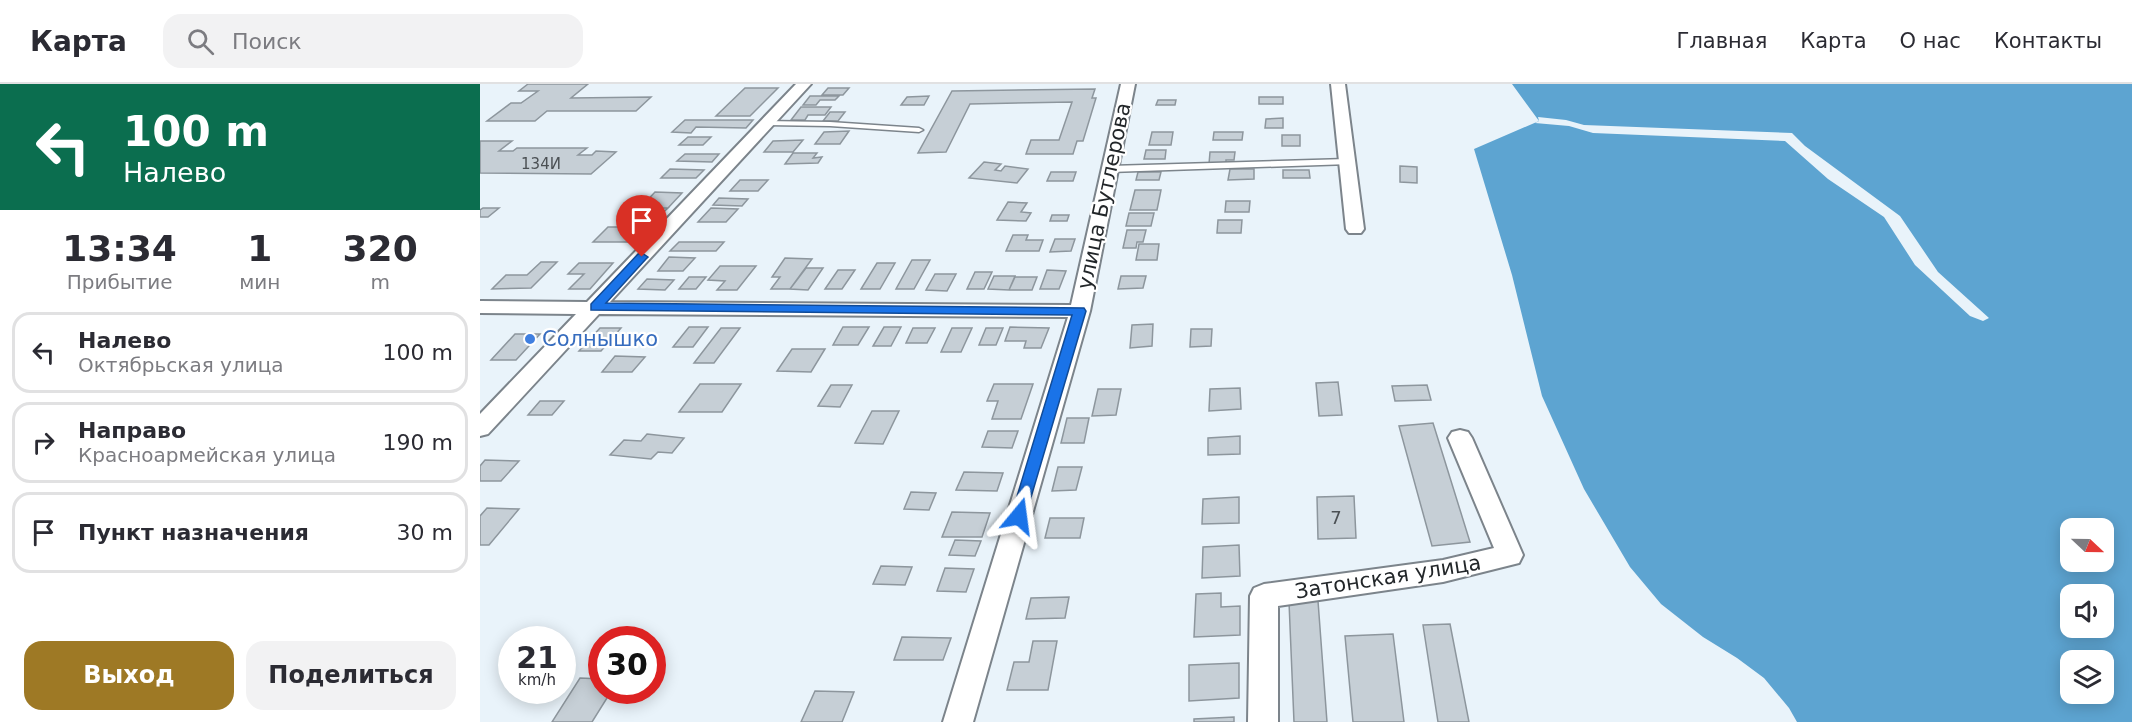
<!DOCTYPE html>
<html lang="ru">
<meta charset="utf-8">
<style>
body{margin:0;font-family:"DejaVu Sans",sans-serif;background:#f2f2f3;color:#2b2b33;height:100vh;display:flex;flex-direction:column;font-size:22px;white-space:nowrap}
*{box-sizing:border-box;margin:0}
p{font-size:20px;color:#7c7c81}
.icon{flex:none;width:33px;height:33px;fill:none;stroke:currentColor;stroke-width:2;stroke-linecap:round;stroke-linejoin:round}
.map{position:relative;flex:1;overflow:hidden}
.details{display:flex;flex-direction:column;background:#fff;width:480px}
.details>*{flex:none}
.guide{background:#0b6e4f;color:#fff;overflow:hidden}
.needle{width:39px;rotate:112deg}
.tools{position:absolute;left:1580px;top:434px;display:grid;gap:12px}
.tools a{display:grid;place-items:center;width:54px;height:54px;border-radius:12px;background:#fff;box-shadow:0 3px 15px #0003;font-size:30px}
.speed{position:absolute;left:18px;top:542px;display:flex;gap:12px;font-size:30px;font-weight:700;text-align:center}
.speed>*{display:grid;place-content:center;width:78px;height:78px;border-radius:50%;background:#fff;box-shadow:0 3px 15px #0003;line-height:1}
.speed small{font-size:15px;font-weight:400}
.speed .limit{border:9px solid #d22;background:#fff;color:#111}
.pin{position:absolute;display:grid;place-items:center;width:51px;height:51px;color:#fff;margin:-62px -26px;border-radius:50% 50% 50% 0;rotate:-45deg;box-shadow:0 0 6px #0007}
.pin .icon{rotate:45deg}
.me{position:absolute;width:66px;margin:-33px;rotate:16deg;stroke-linejoin:round;filter:drop-shadow(0 0 4px #0008)}
.turn{display:flex;align-items:center;gap:21px;height:126px;padding:0 24px;font-size:27px}
.turn .icon{width:78px;height:78px;stroke-width:2.5}
.turn b{display:block;font-size:42px;line-height:51px}
.eta{display:flex;justify-content:space-evenly;align-items:center;height:102px;text-align:center}
.eta b{font-size:36px;font-weight:700;line-height:42px}
.primary-button{display:flex;gap:12px;margin-top:auto;padding:12px 24px}
.primary-button a{flex:1;height:69px;border-radius:18px;background:#9e7925;color:#fff;font-size:24px;font-weight:700;line-height:69px;text-align:center}
.primary-button a+a{background:#f2f2f3;color:#2b2b33}
ul{padding:0;list-style:none}
li{display:flex;align-items:center;gap:18px;height:81px;margin:0 12px 9px;padding:0 12px;border:3px solid #e1e1e2;border-radius:18px}
li div{flex:1}
li b{display:block;font-size:22px}
li em{font-style:normal}
header{display:flex;align-items:center;gap:36px;box-sizing:border-box;height:84px;padding:0 30px;background:#fff;border-bottom:2px solid #e1e1e2}
header strong{font-size:28px}
nav{display:flex;gap:33px;margin-inline-start:auto;font-size:21px}
.search{width:420px;height:54px;background:#f2f2f3;display:flex;align-items:center;gap:15px;box-sizing:border-box;padding:0 21px;border-radius:18px;color:#7c7c81;font-size:22px}
main{display:flex;flex:1;min-height:0}
.map>svg:first-child{display:block}
</style>
<header>
<strong>Карта</strong>
<div class="search"><svg class="icon" aria-label="search" viewBox="0 0 24 24"><circle cx="10" cy="10" r="6"/><path d="M15 15l6 6"/></svg>Поиск</div>
<nav><a>Главная</a><a>Карта</a><a>О нас</a><a>Контакты</a></nav>
</header>
<main>
<section class="details">
<div class="guide">
<div class="turn"><svg class="icon" aria-label="left" viewBox="0 0 24 24"><path d="M17 20v-9H6M10 6l-5 5 5 5"/></svg><div><b>100 m</b>Налево</div></div>
</div>
<div class="eta">
<div><b>13:34</b><p>Прибытие</p></div>
<div><b>1</b><p>мин</p></div>
<div><b>320</b><p>m</p></div>
</div>
<ul>
<li><svg class="icon" aria-label="left" viewBox="0 0 24 24"><path d="M17 20v-9H6M10 6l-5 5 5 5"/></svg><div><b>Налево</b><p>Октябрьская улица</p></div><em>100 m</em></li>
<li><svg class="icon" aria-label="right" viewBox="0 0 24 24"><path d="M7 20v-9h11M14 6l5 5-5 5"/></svg><div><b>Направо</b><p>Красноармейская улица</p></div><em>190 m</em></li>
<li><svg class="icon" aria-label="arrive" viewBox="0 0 24 24"><path d="M6 21V4h12l-3 4 3 4H6"/></svg><div><b>Пункт назначения</b></div><em>30 m</em></li>
</ul>
<div class="primary-button"><a>Выход</a><a>Поделиться</a></div>
</section>
<div class="map">
<svg width="1652" height="638" viewBox="0 0 1652 638">
<rect width="100%" height="100%" fill="#e9f3fa"/>
<!-- water -->
<path fill="#5da4d1" fill-rule="evenodd" d="M1032,0H1652V638H1317L1309,624L1284,594L1257,574L1223,553L1181,520L1150,483L1104,405L1062,312L1032,191L994,65L1059,37ZM1590,444H1623V477H1590ZM1590,510H1623V543H1590ZM1590,576H1623V609H1590Z"/>
<!-- pier -->
<path fill="#e9f3fa" d="M1058,33L1086,36L1104,41L1312,49L1325,62L1420,132L1458,188L1509,234L1503,237L1490,232L1435,181L1404,133L1348,95L1305,57L1113,49L1089,42L1055,39L1059,37Z"/>
<!-- building -->
<path fill="#c6cfd6" stroke="#8d969d" stroke-width="1.5" d="M48,0H108L91,14L171,13L156,27H67L55,37H7L31,19H41L58,7H39Z
M265,4H298L270,32H236Z
M348,4H369L363,11H342Z
M615,5L612,14H616L603,57H597L593,70H546L551,56H579L592,18L490,20L466,68L438,69L472,7Z
M330,12H359L355,16H340L336,21H323Z
M449,12L444,21H421L427,13Z
M779,13H803V20H779Z
M678,16H696L695,21H676Z
M321,23H351L345,31H328L325,36H311Z
M350,28H365L358,37H343Z
M803,34V44H785L786,35Z
M205,36H273L266,44L216,43L211,49L192,48Z
M369,47L360,60H335L344,48Z
M672,48H693L691,61H669Z
M734,48H763L762,56H733Z
M802,51H820V62H802Z
M208,53H231L223,61H199Z
M323,56L313,68H284L293,57Z
M0,57H32L19,67H33L37,64H107L98,71H112L116,67L136,68L111,90L0,89Z
M666,66H686L685,75H664Z
M730,68H755L754,76H746V80H729Z
M313,69H337L333,74L342,73L338,79L305,80Z
M205,70H239L232,78L197,77Z
M504,78L521,80L515,86L521,87L525,82L548,85L537,99L489,94Z
M920,82L937,83V99L920,98Z
M190,85L224,86L216,94H181Z
M750,85H774V95L748,96Z
M803,86H829L830,94H803Z
M571,88H596L593,97H567Z
M658,88H681L679,96H656Z
M260,96H288L278,107H250Z
M655,106H681L677,126H650Z
M175,108L202,109L188,124H160Z
M239,114L268,115L262,122L233,121Z
M746,117H770L769,128H745Z
M528,118L547,119L541,128L551,129L546,137L517,136Z
M3,124H19L8,133H0V126Z
M159,124H188L176,135H147Z
M231,124L258,125L246,138H218Z
M649,129H674L671,142H646Z
M572,131H589L587,137H570Z
M738,136H762L761,149H737Z
M128,143H163L148,158H113Z
M647,146H666L663,158H657L656,164H643Z
M533,151H548L546,156H563L559,167H526Z
M575,155H595L591,167L570,168Z
M199,158H244L236,167H190Z
M659,160H679L677,176H656Z
M189,173L215,174L203,187H178Z
M305,174L332,175L310,205H291L300,193H292Z
M432,176H450L434,205H416Z
M61,178H77L51,204L12,205L26,191H47Z
M99,179H133L110,205H89L104,190H88Z
M397,179H415L400,205H381Z
M240,182H276L257,206H237L245,197L228,196Z
M326,184H343L328,206L310,205Z
M358,186H375L362,205H345Z
M567,186L586,187L579,205H560Z
M495,188H512L504,205H487Z
M455,190H476L467,207L446,206Z
M514,192H535L529,206L508,205Z
M641,192H666L663,204L638,205Z
M209,193H226L216,205H199Z
M535,193H557L552,206H529Z
M167,195L194,196L185,206L158,205Z
M673,240L672,262L650,264L652,241Z
M209,243H228L213,263H193Z
M363,243H389L378,261H353Z
M404,243H421L411,262H393Z
M530,243L569,244L561,264H544L546,257H525Z
M120,244H141L121,267H99Z
M241,244H260L234,279H214Z
M433,244H455L447,259H426Z
M472,244H492L481,268H461Z
M506,244H523L516,261H499Z
M711,245H732L731,262L710,263Z
M35,250H60L36,276H11Z
M312,265H345L331,288L297,287Z
M135,272L165,273L152,288H122Z
M858,298L862,331L839,332L836,299Z
M220,300H261L242,328H199Z
M514,300H553L541,335H512L518,317H507Z
M351,301H372L360,323L338,322Z
M947,301L951,316L915,317L912,302Z
M760,304L761,325L729,327L730,305Z
M618,305H641L636,331L612,332Z
M60,317H84L72,331H48Z
M392,327H419L403,360L375,359Z
M587,334H609L604,359H581Z
M953,339L990,458L952,462L919,342Z
M508,347H538L532,364L502,363Z
M167,350L204,354L192,369L178,368L171,375L130,371L144,356L161,357Z
M760,352V370L728,371V354Z
M5,376L39,377L21,397H0V382Z
M578,383H602L596,406L572,407Z
M484,388L523,389L517,407L476,406Z
M431,408L456,409L449,426L424,425Z
M874,412L876,454L838,455L837,413Z
M759,413V439L722,440L723,415Z
M7,424L39,425L9,461H0V432Z
M472,428L510,429L502,453H462Z
M570,434H604L600,454H565Z
M475,456L501,457L495,472L469,471Z
M759,461L760,492L722,494L723,463Z
M401,482L432,483L425,501L393,500Z
M465,484L494,485L486,508L457,507Z
M741,509V523L760,522V551L714,553L716,510Z
M589,513L585,534L546,535L551,514Z
M838,517L847,638H814L809,518Z
M970,540L989,638H958L943,541Z
M913,550L924,638H873L865,552Z
M422,553L471,554L463,576H414Z
M553,557H577L568,606H527L534,578H549Z
M759,579V614L709,617V581Z
M100,594L122,595V606H132L112,638H72Z
M335,607L374,608L362,638H321Z
M754,633V638H714V635Z"/>
<g fill="none" stroke-linecap="round" stroke-linejoin="round">
<defs>
<path id="lane" d="M284,37L350,38L439,44L443,46L439,48L350,42L287,41H284Z
M867,75L871,78L870,80L630,88L626,85L630,82Z"/>
<path id="street" d="M316,0H331L130,218L591,221L641,0H655L610,227L493,638H463L588,233L119,230L8,350L0,352V330L96,230L0,229V217L107,218Z
M851,0H865L884,145L881,149H869L866,145Z
M980,346L988,348L992,354L1043,471L1039,479L963,498L798,522V638H768L770,512L774,504L784,500L963,476L1014,464L968,354L972,348Z"/>
</defs>
<!-- lane casing -->
<use href="#lane" stroke="#7c848b" stroke-width="3"/>
<!-- street casing -->
<use href="#street" stroke="#7c848b" stroke-width="4"/>
<!-- lane -->
<use href="#lane" fill="#fff" fill-rule="evenodd"/>
<!-- street -->
<use href="#street" fill="#fff" fill-rule="evenodd"/>
</g>
<!-- route -->
<path fill="#1a73e8" stroke="#114b97" stroke-width="1.5" d="M162,169L168,173L166,175L126,219L604,224L606,227L544,437H533L531,432L592,231L111,226V220L158,170Z"/>
<!-- markers -->
<circle fill="#3f7fe0" stroke="#fff" stroke-width="2" cx="50" cy="255" r="6"/>
<g text-anchor="middle" stroke-width="4.5" stroke-linejoin="round" paint-order="stroke">
<!-- far-number labels -->
<g font-size="15" fill="#4b5054">
<text x="61" y="85">134И</text>
</g>
<!-- number labels -->
<g font-size="18" fill="#4b5054">
<text x="856" y="440">7</text>
</g>
<!-- street labels -->
<g font-size="21" fill="#222629" stroke="#fff">
<text transform="translate(624 112) rotate(-78)" y="7">улица Бутлерова</text>
<text transform="translate(908 493) rotate(-9)" y="7">Затонская улица</text>
</g>
<!-- shop labels -->
<g font-size="21" fill="#366cbe" stroke="#fff" text-anchor="start">
<text x="62" y="262">Солнышко</text>
</g>
</g>
</svg>
<div class="tools">
<a><svg class="needle" viewBox="-14 -14 28 28"><path d="M0-13l5 13h-10z" fill="#e53935"/><path d="M0 13l5-13h-10z" fill="#7c7c81"/></svg></a>
<a><svg class="icon" aria-label="sound" viewBox="0 0 24 24"><path d="M4 9h4l5-4v14l-5-4H4zM17 9q2 3 0 6"/></svg></a>
<a><svg class="icon" aria-label="layers" viewBox="0 0 24 24"><path d="M12 4l9 5-9 5-9-5zM3 14l9 5 9-5"/></svg></a>
</div>
<div class="speed"><div>21<small>km/h</small></div><div class="limit">30</div></div>
<div class="pin" style="left:162px;top:173px;background:#d93025"><svg class="icon" aria-label="arrive" viewBox="0 0 24 24"><path d="M6 21V4h12l-3 4 3 4H6"/></svg></div>
<svg class="me" style="left:539px;top:432px" viewBox="-20 -20 40 40"><path d="M0-17L14 15 0 8-14 15z" fill="#1a73e8" stroke="#fff" stroke-width="4"/></svg>
</div>
</main>
